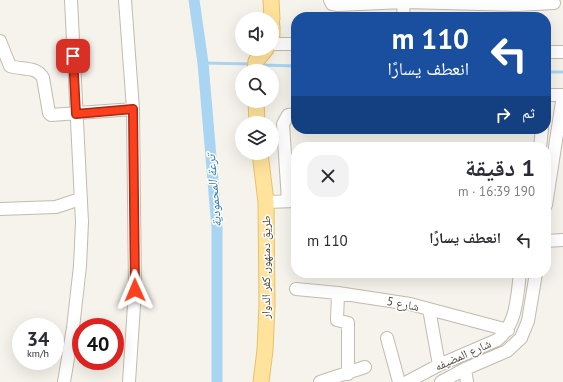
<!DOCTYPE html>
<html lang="ar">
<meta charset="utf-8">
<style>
body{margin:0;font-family:"PT Sans","Noto Naskh Arabic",sans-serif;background:#f2f2f3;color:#2b2b33;direction:rtl;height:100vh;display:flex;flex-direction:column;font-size:15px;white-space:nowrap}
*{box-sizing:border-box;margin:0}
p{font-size:13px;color:#7c7c81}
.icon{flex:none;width:22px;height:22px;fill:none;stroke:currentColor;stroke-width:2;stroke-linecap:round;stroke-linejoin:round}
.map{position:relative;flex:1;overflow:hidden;direction:ltr}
.details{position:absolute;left:291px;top:142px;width:260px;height:136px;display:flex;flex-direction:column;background:#fff;border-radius:16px;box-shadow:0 4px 16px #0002;direction:rtl}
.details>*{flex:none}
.top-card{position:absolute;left:291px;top:12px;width:260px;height:122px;border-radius:16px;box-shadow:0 4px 16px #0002;direction:rtl;background:#1a4fa0;color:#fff;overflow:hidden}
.tools{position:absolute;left:235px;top:12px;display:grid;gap:8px}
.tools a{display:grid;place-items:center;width:44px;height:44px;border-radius:50%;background:#fff;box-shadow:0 4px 16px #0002;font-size:20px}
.speed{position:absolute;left:12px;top:318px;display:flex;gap:8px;font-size:20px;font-weight:700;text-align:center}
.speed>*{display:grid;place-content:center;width:52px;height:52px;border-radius:50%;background:#fff;box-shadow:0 4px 16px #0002;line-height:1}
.speed small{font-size:10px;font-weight:400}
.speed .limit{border:6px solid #d22;background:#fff;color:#111}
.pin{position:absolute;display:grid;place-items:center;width:34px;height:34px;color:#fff;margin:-17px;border-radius:8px;box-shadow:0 2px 6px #0006}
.me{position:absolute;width:44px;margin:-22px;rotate:359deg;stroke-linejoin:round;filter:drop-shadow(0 0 3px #0008)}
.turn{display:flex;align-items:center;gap:14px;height:84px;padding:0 16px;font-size:18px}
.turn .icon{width:52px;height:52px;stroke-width:2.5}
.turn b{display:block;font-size:28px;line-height:34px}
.then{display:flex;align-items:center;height:38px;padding:0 16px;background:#0003;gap:8px;font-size:15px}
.round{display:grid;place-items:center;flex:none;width:42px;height:42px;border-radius:16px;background:#f2f2f3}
.head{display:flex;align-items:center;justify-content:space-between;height:68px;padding:0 16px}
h1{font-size:24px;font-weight:700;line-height:30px}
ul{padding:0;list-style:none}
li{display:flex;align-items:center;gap:12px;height:60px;padding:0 16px}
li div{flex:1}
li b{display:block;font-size:15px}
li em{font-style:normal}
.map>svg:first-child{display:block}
</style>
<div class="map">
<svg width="563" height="382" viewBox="0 0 563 382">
<rect width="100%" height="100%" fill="#f6f3ec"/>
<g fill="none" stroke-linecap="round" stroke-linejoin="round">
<!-- stream -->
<path stroke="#a9d4f2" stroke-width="3" d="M203,63L251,64
M261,65L296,66
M546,72H563"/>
<!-- canal -->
<path stroke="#a9d4f2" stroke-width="11" d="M194,0L203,63L217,228V382"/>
<defs>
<path id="minor" d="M125,0L133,109L135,290L129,382
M330,0L332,4L338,5L404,2L517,5L554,3
M403,17L404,0
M0,41L10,66C21,70 37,66 43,78L49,113L51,115L133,109
M272,44H296
M546,52H563
M546,95H563
M540,147L542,129
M288,201L283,124L288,115L296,114
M266,202L296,201
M546,205L563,95
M0,209L56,207L80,199
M546,241L563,240
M296,289L338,293L410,304L508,330
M338,293L337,320L348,323V374
M429,309L439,365
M387,338L399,382
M465,369L467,382
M64,382L73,328L80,266L82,222L71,0
M320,382L365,367
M407,382L439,365L497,340C517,325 517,296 520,273
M441,382L465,369L507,351L521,338L528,321L536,273"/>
<path id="major" d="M271,0L272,19
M272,26V35
M255,71L256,61L266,49
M256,101L257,123
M260,153L266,202L267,305L265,350L261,382"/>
</defs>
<!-- minor casing -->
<use href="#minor" stroke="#c2bbae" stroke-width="14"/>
<!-- major casing -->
<use href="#major" stroke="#e6c16a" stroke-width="17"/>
<!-- minor -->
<use href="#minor" stroke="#fff" stroke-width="12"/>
<!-- major -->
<use href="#major" stroke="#ffe39c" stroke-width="15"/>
</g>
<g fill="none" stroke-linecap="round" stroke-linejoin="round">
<defs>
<path id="route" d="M73,56L76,114L133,109L135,290"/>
</defs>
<!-- route casing -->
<use href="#route" stroke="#a42913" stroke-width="10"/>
<!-- route -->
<use href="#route" stroke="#fc3f1d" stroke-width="7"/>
</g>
<g text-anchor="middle" stroke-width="3" stroke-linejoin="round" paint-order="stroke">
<!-- street labels -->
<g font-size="12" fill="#4b4439" stroke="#fff">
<text transform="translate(266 267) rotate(-90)" y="4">طريق دمنهور, كفر الدوار</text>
<text transform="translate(403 304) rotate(11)" y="4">شارع 5</text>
<text transform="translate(463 355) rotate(-24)" y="4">شارع المضيفه</text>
</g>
<!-- water labels -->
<g font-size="13" font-style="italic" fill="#2e7ab2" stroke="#fff">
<text transform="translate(213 191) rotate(-95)" y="5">ترعة المحمودية</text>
</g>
</g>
</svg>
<div class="tools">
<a><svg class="icon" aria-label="sound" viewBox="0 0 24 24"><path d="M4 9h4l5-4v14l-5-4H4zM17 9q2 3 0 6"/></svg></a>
<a><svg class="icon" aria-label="search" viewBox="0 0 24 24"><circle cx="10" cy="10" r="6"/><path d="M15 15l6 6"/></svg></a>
<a><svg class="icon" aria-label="layers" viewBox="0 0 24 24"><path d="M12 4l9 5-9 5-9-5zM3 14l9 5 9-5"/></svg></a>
</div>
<div class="speed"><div>34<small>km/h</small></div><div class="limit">40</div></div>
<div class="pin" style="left:73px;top:56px;background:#d93025"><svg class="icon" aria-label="arrive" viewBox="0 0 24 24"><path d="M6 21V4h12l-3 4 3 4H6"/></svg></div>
<svg class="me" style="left:135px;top:290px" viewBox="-20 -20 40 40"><path d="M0-17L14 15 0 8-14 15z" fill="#fc3f1d" stroke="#fff" stroke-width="4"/></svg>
<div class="top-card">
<div class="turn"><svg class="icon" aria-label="left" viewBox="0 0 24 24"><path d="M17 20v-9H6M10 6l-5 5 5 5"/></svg><div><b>110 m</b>انعطف يسارًا</div></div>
<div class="then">ثم<svg class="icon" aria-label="right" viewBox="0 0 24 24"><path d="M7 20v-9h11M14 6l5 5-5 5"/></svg></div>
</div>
<section class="details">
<div class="head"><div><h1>1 دقيقة</h1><p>190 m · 16:39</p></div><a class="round"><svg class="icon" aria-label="close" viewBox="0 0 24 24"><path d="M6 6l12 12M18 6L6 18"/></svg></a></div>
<ul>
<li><svg class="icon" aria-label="left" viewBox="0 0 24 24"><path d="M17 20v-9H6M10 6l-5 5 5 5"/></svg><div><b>انعطف يسارًا</b></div><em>110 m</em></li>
</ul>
</section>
</div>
